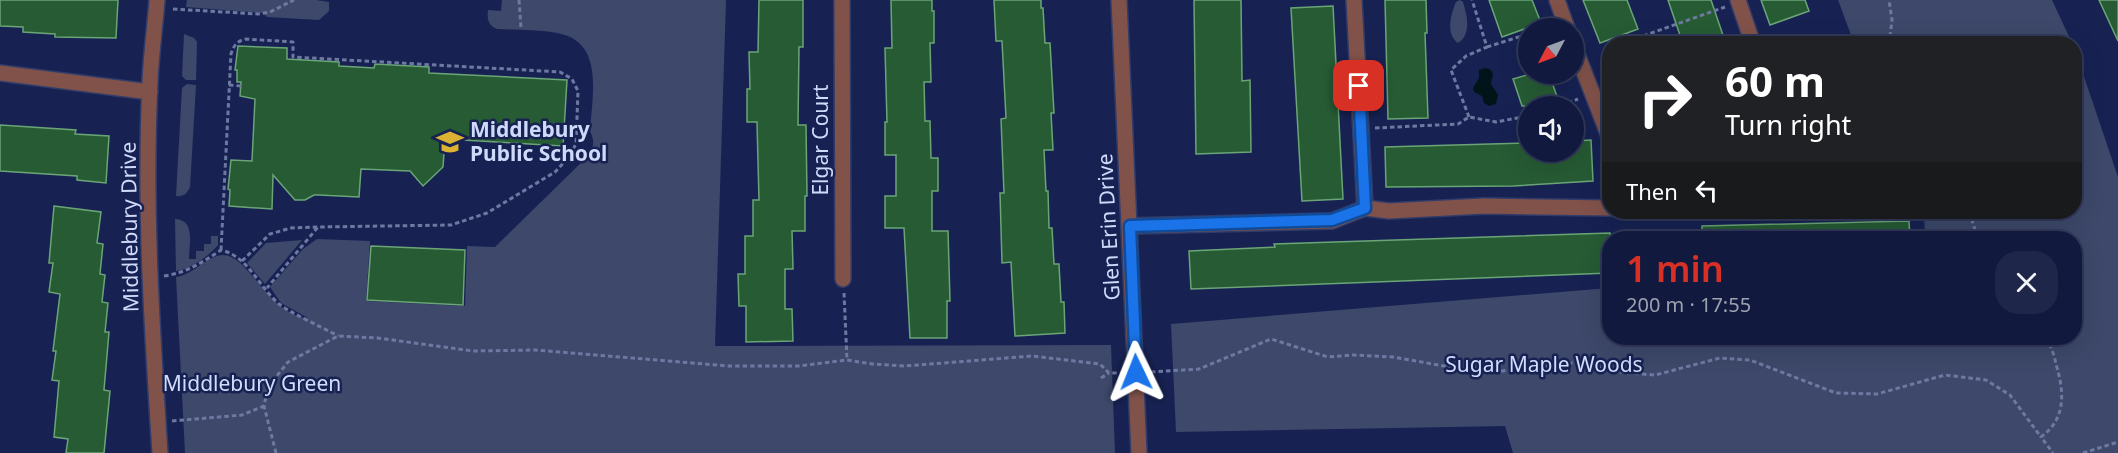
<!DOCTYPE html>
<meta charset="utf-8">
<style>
body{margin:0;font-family:"Noto Sans",sans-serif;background:#1e2749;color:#f1f3f6;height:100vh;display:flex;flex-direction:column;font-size:22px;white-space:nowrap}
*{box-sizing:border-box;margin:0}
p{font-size:20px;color:#9ca1b0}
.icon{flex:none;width:33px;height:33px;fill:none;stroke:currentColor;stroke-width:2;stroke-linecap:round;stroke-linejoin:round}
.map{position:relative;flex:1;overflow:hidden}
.sheet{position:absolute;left:1602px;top:231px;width:480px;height:114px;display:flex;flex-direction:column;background:#111a3e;border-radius:24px;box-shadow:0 6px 24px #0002,0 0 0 2px #303858}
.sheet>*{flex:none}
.banner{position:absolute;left:1602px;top:36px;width:480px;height:183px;border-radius:24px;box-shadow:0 6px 24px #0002,0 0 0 2px #303858;background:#202124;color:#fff;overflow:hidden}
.needle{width:39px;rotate:229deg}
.fabs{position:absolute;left:1518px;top:18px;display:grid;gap:12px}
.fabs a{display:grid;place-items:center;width:66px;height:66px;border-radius:50%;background:#111a3e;box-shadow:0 6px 24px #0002,0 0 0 2px #303858;font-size:30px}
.pin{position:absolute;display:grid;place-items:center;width:51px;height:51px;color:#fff;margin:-26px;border-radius:12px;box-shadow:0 3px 9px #0006}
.me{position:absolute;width:66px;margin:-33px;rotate:358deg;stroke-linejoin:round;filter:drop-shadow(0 0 4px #0008)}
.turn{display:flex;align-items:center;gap:21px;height:126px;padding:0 24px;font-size:27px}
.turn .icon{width:78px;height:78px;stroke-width:2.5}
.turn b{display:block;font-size:42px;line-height:51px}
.then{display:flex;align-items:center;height:57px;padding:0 24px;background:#0003;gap:12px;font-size:22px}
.round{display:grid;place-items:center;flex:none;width:63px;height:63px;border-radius:24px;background:#1e2749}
.overview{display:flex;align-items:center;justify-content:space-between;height:102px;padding:0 24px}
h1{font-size:36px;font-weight:600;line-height:45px;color:#d93025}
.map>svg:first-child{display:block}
</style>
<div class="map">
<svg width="2118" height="453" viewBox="0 0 2118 453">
<rect width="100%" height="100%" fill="#172253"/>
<!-- green -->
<path fill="#3d486a" d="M187,0H316L329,2V11L319,20L267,17L263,13L186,7Z
M502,0H726L715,346L1111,345L1115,453H185L176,277C193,275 208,255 223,255C249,255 269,316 308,318L281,303L270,287L303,249L317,239L370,241L366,301L465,306L467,246L495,247L588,156C594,146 595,142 590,131C592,96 605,41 557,33C538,29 516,30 497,29C488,25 487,19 488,10L501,11Z
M1460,0L1463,2C1467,15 1472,34 1458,43C1445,34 1451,14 1456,2Z
M1838,0H2052L2072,43H1854Z
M184,34L194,38L197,42L196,80H186L182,76Z
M2075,50L2118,177V453H1513L1505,426L1176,432L1171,324L1609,288L1610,338H2074V238H1925L1924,212H2074Z
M187,84L196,85L190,187C187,194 183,197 176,196L182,88Z
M175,219C196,220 189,244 189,259H196V251H204V244H211V236H218V245C208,257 191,269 176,271Z
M302,240L265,284L247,263L266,243Z"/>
<!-- water -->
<path fill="#001419" d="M1485,68L1490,69L1493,74L1491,84L1498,95L1496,104L1489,106L1484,103L1482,96L1474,92L1473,88L1479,78V70Z"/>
<!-- building -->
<path fill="#265b34" stroke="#6ba577" stroke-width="1.5" d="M0,0H118L116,38L55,37V34L23,32V27L0,26Z
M759,0H803V47H799L798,125H806L807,196H805V231H792L793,269H785V309H792L793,341L746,342V306H739L738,274H745V236H753V200H759L757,122H747V89H750L749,52H758Z
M891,0H932V11H934V43H930L931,82H924L925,121H930L931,158H938V191H932V231H948L950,301H947V338H910L904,228H885V196H896V155H885V122H887L885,48H892Z
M994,0H1041V8H1043L1045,43H1050L1054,113H1051L1053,150H1044L1046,191H1048L1049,228H1052L1054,264H1059L1061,302H1064L1065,333L1015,336L1011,262L1002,263L1000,193H1004L1001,119L1006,118L1002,41H996Z
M1194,0H1241L1242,81L1250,80L1251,152L1196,154Z
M1385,0H1426L1427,33H1425L1428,118L1388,119Z
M1489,0H1532L1541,23L1502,37Z
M1583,0H1627L1638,29L1600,43Z
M1668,0H1711L1726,44H1683Z
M1761,0H1805L1809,11L1770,25Z
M2099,0H2118V41Z
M1333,6L1343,199L1302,201L1291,8Z
M238,46L287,48V59L339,62V66L374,68L375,64L429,67V73L567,80L563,146L445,139L443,167L423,186L410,171L361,169L359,197L319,195H314L305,200H295L273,175L272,209L229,206L230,190L228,189L231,160L252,161L255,99L240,96L241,82H237V70H235Z
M1530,74H1549L1559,102L1545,106H1522L1513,79Z
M0,125L76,130L75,134L109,136L106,183L77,180V176L0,171Z
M1591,140L1593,181L1513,186L1386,187L1385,147L1528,143V152H1574V141Z
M54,206L101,212L97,243L103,244L100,274L105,275L102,302L108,303L105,332H109L104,390L110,391L104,453H66L68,439L54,437L59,381L52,380L56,351H53L60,294L49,292L53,263H49Z
M1909,221L1910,238H1702V226Z
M1610,233V273L1191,289L1189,251L1275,247L1274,244Z
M371,246L465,250L463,305L367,300Z"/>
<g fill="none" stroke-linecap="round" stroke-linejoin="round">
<defs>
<path id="minor" d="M157,0C155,27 151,55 150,82C144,206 152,330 160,453
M842,0L843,279
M1119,0L1139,453
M1354,0L1365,208
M1557,0L1567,28
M1738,0L1753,44
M1574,46L1610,139
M0,73L150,92
M1130,226L1332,221L1365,208L1389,211L1484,206L1610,208"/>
</defs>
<!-- minor casing -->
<use href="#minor" stroke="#313c6a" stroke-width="18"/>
<!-- path -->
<path stroke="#6e79a2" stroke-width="3" stroke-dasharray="4.5 3" stroke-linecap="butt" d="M519,0L521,28
M173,9L258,14L270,12L294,0
M1641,44L1646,35L1725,7
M1889,44L1892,20L1889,0
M1487,47L1528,34
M229,85L241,86
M1561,106L1578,99
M1469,117L1451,70L1466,56L1487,47L1472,0
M1375,128L1458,124L1469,117L1496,122L1528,116
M1969,212L1978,238
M221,250L231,54C234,45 237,41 246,39L293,42V57L560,72L572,79L578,91L576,144L568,158L555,172L487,213L451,225L318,227L267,288
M242,261L270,234L291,228L318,227
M164,276C186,273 203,262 221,250C249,257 258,286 279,304C292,314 322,327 338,336
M844,293L847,360
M2045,338C2051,344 2054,355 2056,364C2064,391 2067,418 2041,437L2053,453
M1151,372L1199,369L1271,339L1328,357L1353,355L1393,357L1450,367L1502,371L1572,363L1627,373L1655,375L1720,358L1750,360L1836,393L1877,394L1945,375L1986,380L2010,395L2041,437
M1101,378L1109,373
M172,421L242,415L264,406
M276,453L264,406L268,387L288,362L338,336L378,338L473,351L535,350L729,366H799L847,360L872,364L905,366L1032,356L1100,364L1109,373H1121
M2083,453L2118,442"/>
<!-- minor -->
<use href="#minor" stroke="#81524a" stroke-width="15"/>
</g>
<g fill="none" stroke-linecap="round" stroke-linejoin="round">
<defs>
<path id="route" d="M1136,372L1130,226L1332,220L1365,208L1359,86"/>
</defs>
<!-- route casing -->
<use href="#route" stroke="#114b97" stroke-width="15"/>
<!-- route -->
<use href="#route" stroke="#1a73e8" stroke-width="10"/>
</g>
<!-- icons -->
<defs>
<symbol id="school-bare" viewBox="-9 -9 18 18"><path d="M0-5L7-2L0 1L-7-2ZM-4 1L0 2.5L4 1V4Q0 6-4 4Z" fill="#dbb233" stroke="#172253" stroke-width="2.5" paint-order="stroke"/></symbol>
</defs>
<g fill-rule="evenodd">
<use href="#school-bare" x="431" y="123" width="38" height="38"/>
</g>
<g text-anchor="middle" stroke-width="5" stroke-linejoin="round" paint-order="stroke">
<!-- poi labels -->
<g font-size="21" font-weight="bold" fill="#cfdafa" stroke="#172253" text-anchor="start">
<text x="470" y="137">Middlebury<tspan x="470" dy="24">Public School</tspan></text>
</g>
<!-- street labels -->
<g font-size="21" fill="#cfdafa" stroke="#172253">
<text transform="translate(821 140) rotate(-90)" y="7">Elgar Court</text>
<text transform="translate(130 227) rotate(-91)" y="7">Middlebury Drive</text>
<text transform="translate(1109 227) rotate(-93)" y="7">Glen Erin Drive</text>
</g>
<!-- park labels -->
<g font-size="21" fill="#d2ddfe" stroke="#172253">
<text x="1544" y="372">Sugar Maple Woods</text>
<text x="252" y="391">Middlebury Green</text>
</g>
</g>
</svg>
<div class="fabs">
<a><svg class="needle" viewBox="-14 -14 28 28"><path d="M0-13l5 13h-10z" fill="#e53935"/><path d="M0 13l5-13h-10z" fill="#9ca1b0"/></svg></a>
<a><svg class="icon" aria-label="sound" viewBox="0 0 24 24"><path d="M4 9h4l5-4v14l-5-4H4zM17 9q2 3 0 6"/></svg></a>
</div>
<div class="pin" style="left:1359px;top:86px;background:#d93025"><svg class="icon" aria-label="arrive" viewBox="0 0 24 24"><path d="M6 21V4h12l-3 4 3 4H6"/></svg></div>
<svg class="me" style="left:1136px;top:372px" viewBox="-20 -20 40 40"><path d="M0-17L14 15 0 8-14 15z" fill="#1a73e8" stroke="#fff" stroke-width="4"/></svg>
<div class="banner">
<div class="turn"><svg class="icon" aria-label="right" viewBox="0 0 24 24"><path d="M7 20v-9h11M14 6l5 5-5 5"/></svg><div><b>60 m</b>Turn right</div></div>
<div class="then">Then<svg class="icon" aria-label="left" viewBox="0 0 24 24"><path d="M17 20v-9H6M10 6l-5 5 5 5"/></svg></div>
</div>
<section class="sheet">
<div class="overview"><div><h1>1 min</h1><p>200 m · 17:55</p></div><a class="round"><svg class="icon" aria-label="close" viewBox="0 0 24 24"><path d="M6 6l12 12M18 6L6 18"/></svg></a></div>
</section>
</div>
